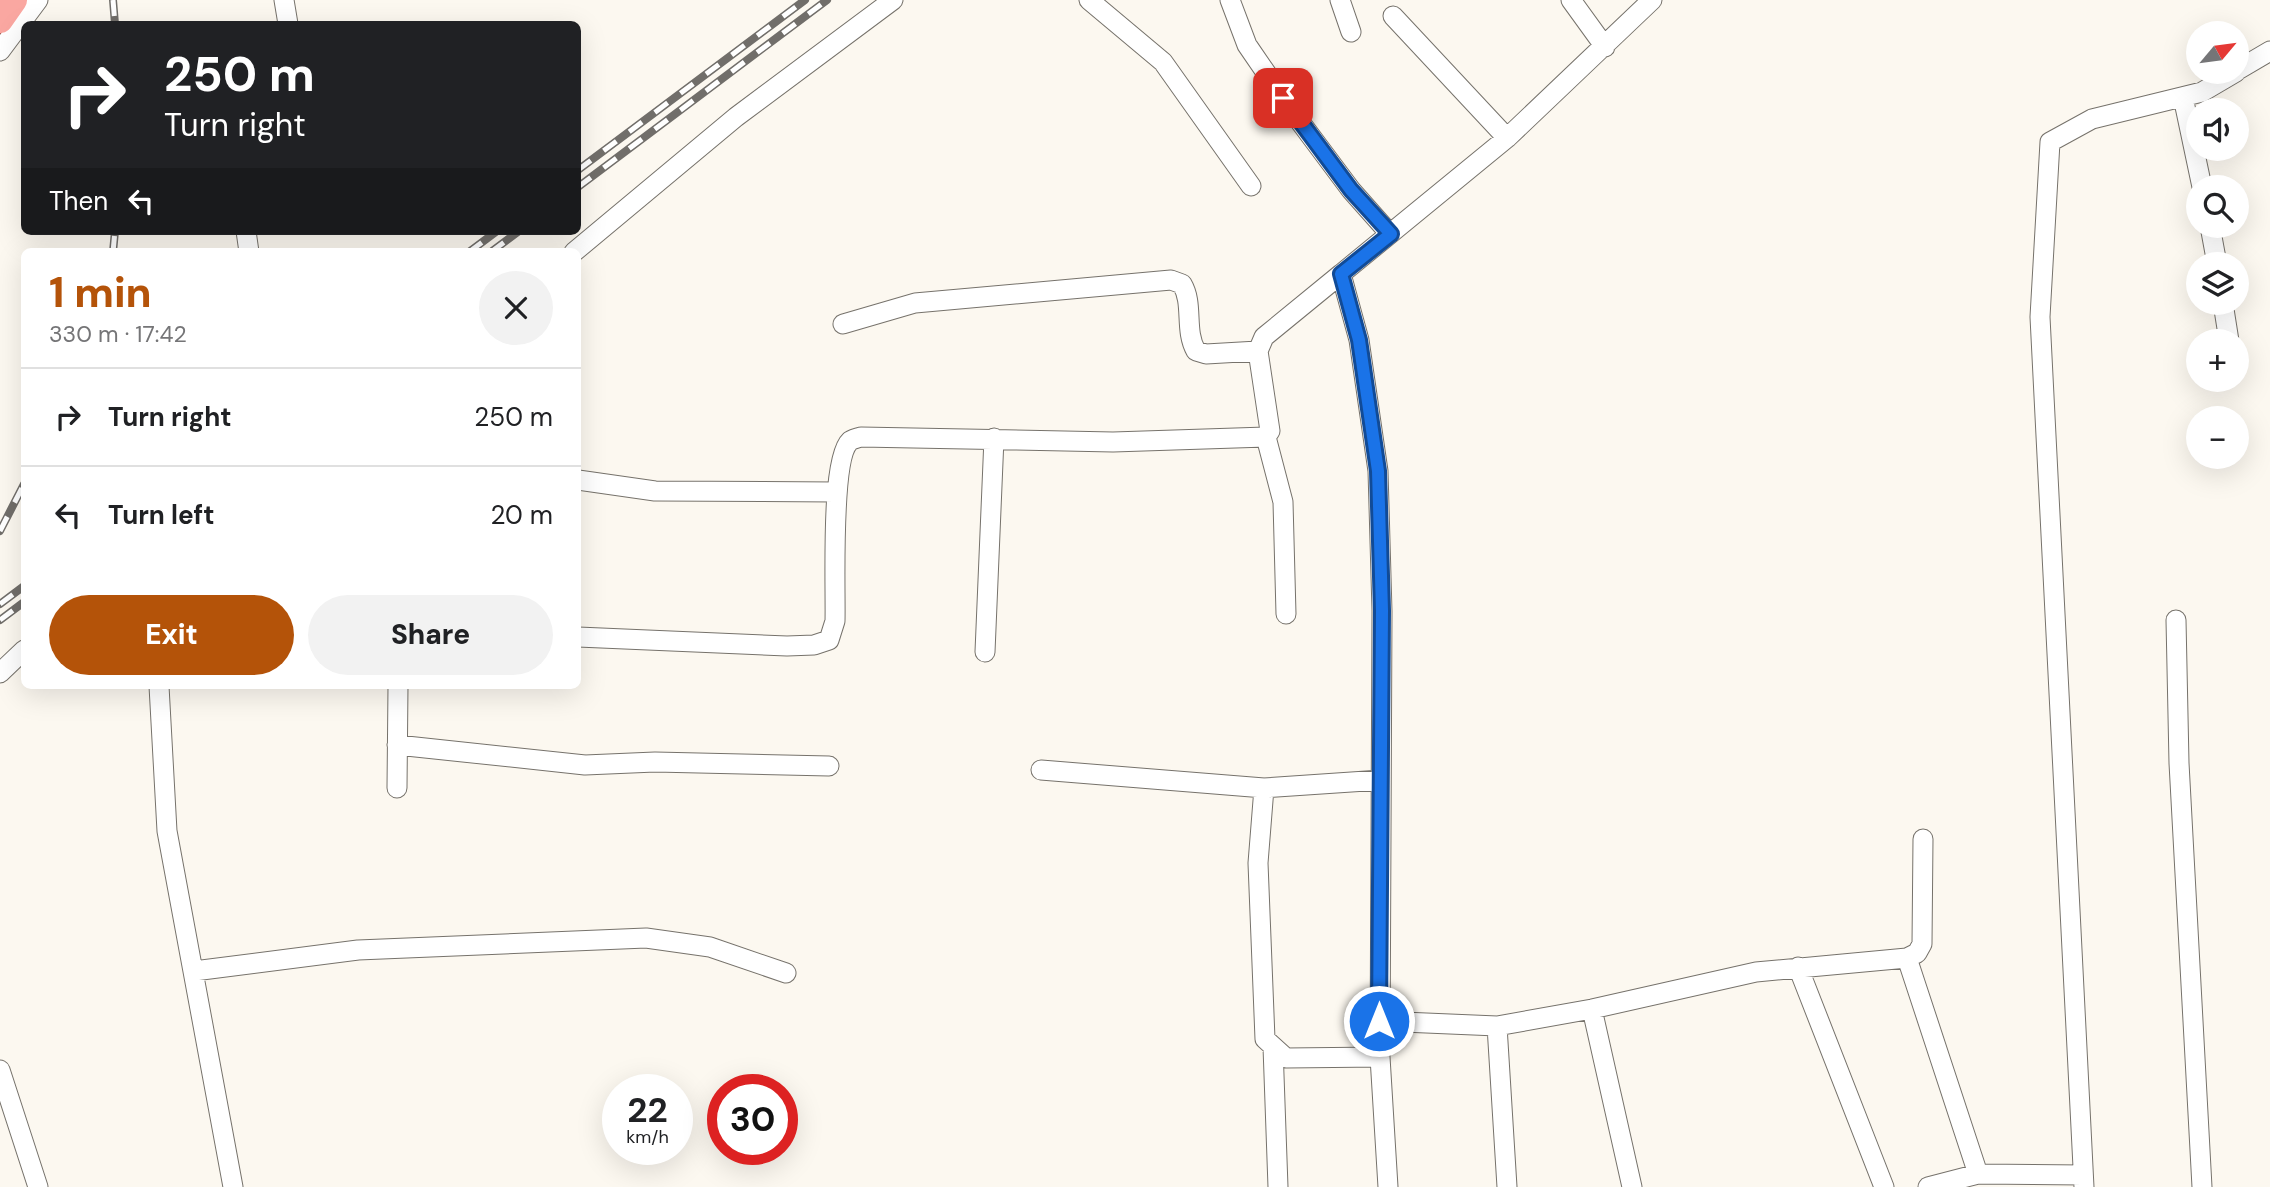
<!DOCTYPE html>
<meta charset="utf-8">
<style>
body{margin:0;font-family:"DM Sans",sans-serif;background:#f2f2f2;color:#202124;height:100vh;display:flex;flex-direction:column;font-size:26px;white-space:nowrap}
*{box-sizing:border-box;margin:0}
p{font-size:23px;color:#757577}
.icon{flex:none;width:38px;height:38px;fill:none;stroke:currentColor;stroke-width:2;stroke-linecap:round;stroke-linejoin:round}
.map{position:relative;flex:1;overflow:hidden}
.details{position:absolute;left:21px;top:248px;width:560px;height:441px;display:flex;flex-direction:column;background:#fff;border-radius:10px;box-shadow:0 7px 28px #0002}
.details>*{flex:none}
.guide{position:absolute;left:21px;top:21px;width:560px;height:214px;border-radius:10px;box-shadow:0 7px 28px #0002;background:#202124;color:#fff;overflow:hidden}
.needle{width:46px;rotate:61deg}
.controls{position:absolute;left:2186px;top:21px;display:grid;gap:14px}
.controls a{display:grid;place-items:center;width:63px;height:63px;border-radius:50%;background:#fff;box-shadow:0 7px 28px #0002;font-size:35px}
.speed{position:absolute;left:602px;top:1074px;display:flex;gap:14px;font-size:35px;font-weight:700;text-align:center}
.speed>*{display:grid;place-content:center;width:91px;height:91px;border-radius:50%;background:#fff;box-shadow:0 7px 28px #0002;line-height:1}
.speed small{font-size:18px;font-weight:400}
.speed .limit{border:10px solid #d22;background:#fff;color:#111}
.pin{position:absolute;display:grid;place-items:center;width:60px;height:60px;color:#fff;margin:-30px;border-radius:14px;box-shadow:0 4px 10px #0006}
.me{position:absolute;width:77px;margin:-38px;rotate:0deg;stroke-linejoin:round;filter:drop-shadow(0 0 5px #0008)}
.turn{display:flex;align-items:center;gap:24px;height:147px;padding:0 28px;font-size:32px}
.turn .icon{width:91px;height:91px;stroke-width:2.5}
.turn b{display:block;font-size:49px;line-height:60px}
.then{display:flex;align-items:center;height:66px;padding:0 28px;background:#0003;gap:14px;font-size:26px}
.round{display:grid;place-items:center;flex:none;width:74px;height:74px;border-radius:37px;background:#f2f2f2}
.headline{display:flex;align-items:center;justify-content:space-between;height:119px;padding:0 28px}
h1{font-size:42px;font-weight:800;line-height:52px;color:#b45309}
.action{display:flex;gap:14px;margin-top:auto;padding:14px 28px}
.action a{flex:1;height:80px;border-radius:42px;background:#b45309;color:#fff;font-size:28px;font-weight:800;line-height:80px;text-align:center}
.action a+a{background:#f2f2f2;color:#202124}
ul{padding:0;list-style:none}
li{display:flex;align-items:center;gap:21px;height:98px;padding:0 28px;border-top:2px solid #e0e0e0}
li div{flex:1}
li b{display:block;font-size:26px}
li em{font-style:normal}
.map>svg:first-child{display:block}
</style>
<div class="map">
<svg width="2270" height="1187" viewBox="0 0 2270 1187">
<rect width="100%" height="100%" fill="#fcf8f0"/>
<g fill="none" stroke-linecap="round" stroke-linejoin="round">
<defs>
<path id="minor" d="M284,0L288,24
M1089,0L1163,62L1251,186
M1230,0L1247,45L1295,115L1351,190L1390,234
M1340,0L1351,32
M1571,0L1605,47
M1393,16L1507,138
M0,51L38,0
M2236,71L2270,51
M2183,97L2202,187
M2210,226L2217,264
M246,231L249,252
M574,252L736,117L893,0
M2223,303L2229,341
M843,324L915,303L1171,280L1182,284C1194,304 1184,330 1196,351L1206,354L1258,351
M1266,437L1283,502L1286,614
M578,480L655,491L836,492
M2176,620L2179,763L2202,1187
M578,637L787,646L814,645L829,640L835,621C836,591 830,459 850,441C853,439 857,438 861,437L1113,442L1266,437L1270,431L1258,351L1264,337L1341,274
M985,652L994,438
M0,673L24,650
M159,686L167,831L233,1187
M397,745L585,765L655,762L829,766
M1041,770L1264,788
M397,788L398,686
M1907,958L1978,1174
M1798,967L1884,1187
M194,971L358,950L646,938L710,947L786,973
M1592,1009L1632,1187
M1379,1021L1497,1026L1592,1009L1756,972L1907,958L1917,953L1922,944L1923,839
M1497,1026L1507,1187
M1273,1047L1278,1187
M1380,1057L1286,1058L1265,1039L1258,863L1264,788L1381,780
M0,1070L38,1187
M1388,1187L1380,1057L1382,611L1378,471L1359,340L1341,274L1507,138L1652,0
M1928,1187L1978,1174L2083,1175
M2084,1187L2040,317L2050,142L2092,119L2202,92L2236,72"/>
<path id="major" d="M0,20L14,0"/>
</defs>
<!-- minor casing -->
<use href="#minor" stroke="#76726b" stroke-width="21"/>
<!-- major casing -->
<use href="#major" stroke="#b25851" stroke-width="28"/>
<!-- minor -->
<use href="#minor" stroke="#fff" stroke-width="19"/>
<!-- major -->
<use href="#major" stroke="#faa7a1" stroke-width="26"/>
<defs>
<path id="rail" d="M113,0L115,24
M578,170L805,0
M578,187L827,0
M113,252L115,231
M469,252L497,231
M491,252L519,231
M0,531L24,484
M0,604L24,586
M0,620L24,602"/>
</defs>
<!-- rail casing -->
<use href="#rail" stroke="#716e6a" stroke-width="8"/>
<!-- rail -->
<use href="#rail" stroke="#fff" stroke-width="5" stroke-dasharray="16" stroke-linecap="butt"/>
</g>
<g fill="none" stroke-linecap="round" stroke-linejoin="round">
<defs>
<path id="route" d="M1283,98L1351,190L1391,234L1341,274L1359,340L1378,471L1382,611L1379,1021"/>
</defs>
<!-- route casing -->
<use href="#route" stroke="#114b97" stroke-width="18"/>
<!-- route -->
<use href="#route" stroke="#1a73e8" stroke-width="12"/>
</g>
</svg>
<div class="controls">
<a><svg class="needle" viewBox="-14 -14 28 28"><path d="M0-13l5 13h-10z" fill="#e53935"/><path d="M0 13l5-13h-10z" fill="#757577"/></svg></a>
<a><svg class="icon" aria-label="sound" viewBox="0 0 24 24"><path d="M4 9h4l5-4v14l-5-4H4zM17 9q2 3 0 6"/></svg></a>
<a><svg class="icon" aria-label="search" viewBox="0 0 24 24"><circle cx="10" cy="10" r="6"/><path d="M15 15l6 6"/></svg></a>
<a><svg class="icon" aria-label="layers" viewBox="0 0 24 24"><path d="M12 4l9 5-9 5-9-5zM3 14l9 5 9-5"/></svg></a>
<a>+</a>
<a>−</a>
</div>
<div class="speed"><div>22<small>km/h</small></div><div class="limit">30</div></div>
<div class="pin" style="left:1283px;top:98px;background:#d93025"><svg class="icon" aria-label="arrive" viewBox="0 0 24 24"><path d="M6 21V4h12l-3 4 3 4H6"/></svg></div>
<svg class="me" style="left:1379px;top:1021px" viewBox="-20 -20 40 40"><circle r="17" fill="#1a73e8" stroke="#fff" stroke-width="3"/><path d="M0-11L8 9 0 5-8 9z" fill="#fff"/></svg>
<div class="guide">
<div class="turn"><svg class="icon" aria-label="right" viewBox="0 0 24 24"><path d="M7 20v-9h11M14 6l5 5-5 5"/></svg><div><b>250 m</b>Turn right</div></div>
<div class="then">Then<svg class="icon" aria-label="left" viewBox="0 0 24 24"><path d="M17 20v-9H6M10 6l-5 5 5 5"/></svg></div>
</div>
<section class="details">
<div class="headline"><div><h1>1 min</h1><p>330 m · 17:42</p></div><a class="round"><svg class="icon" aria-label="close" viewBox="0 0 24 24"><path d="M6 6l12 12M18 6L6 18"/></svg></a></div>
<ul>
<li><svg class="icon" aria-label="right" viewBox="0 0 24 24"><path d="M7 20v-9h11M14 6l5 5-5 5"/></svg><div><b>Turn right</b></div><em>250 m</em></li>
<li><svg class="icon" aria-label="left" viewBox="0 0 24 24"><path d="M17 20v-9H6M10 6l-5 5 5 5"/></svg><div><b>Turn left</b></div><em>20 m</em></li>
</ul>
<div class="action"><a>Exit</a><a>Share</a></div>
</section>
</div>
